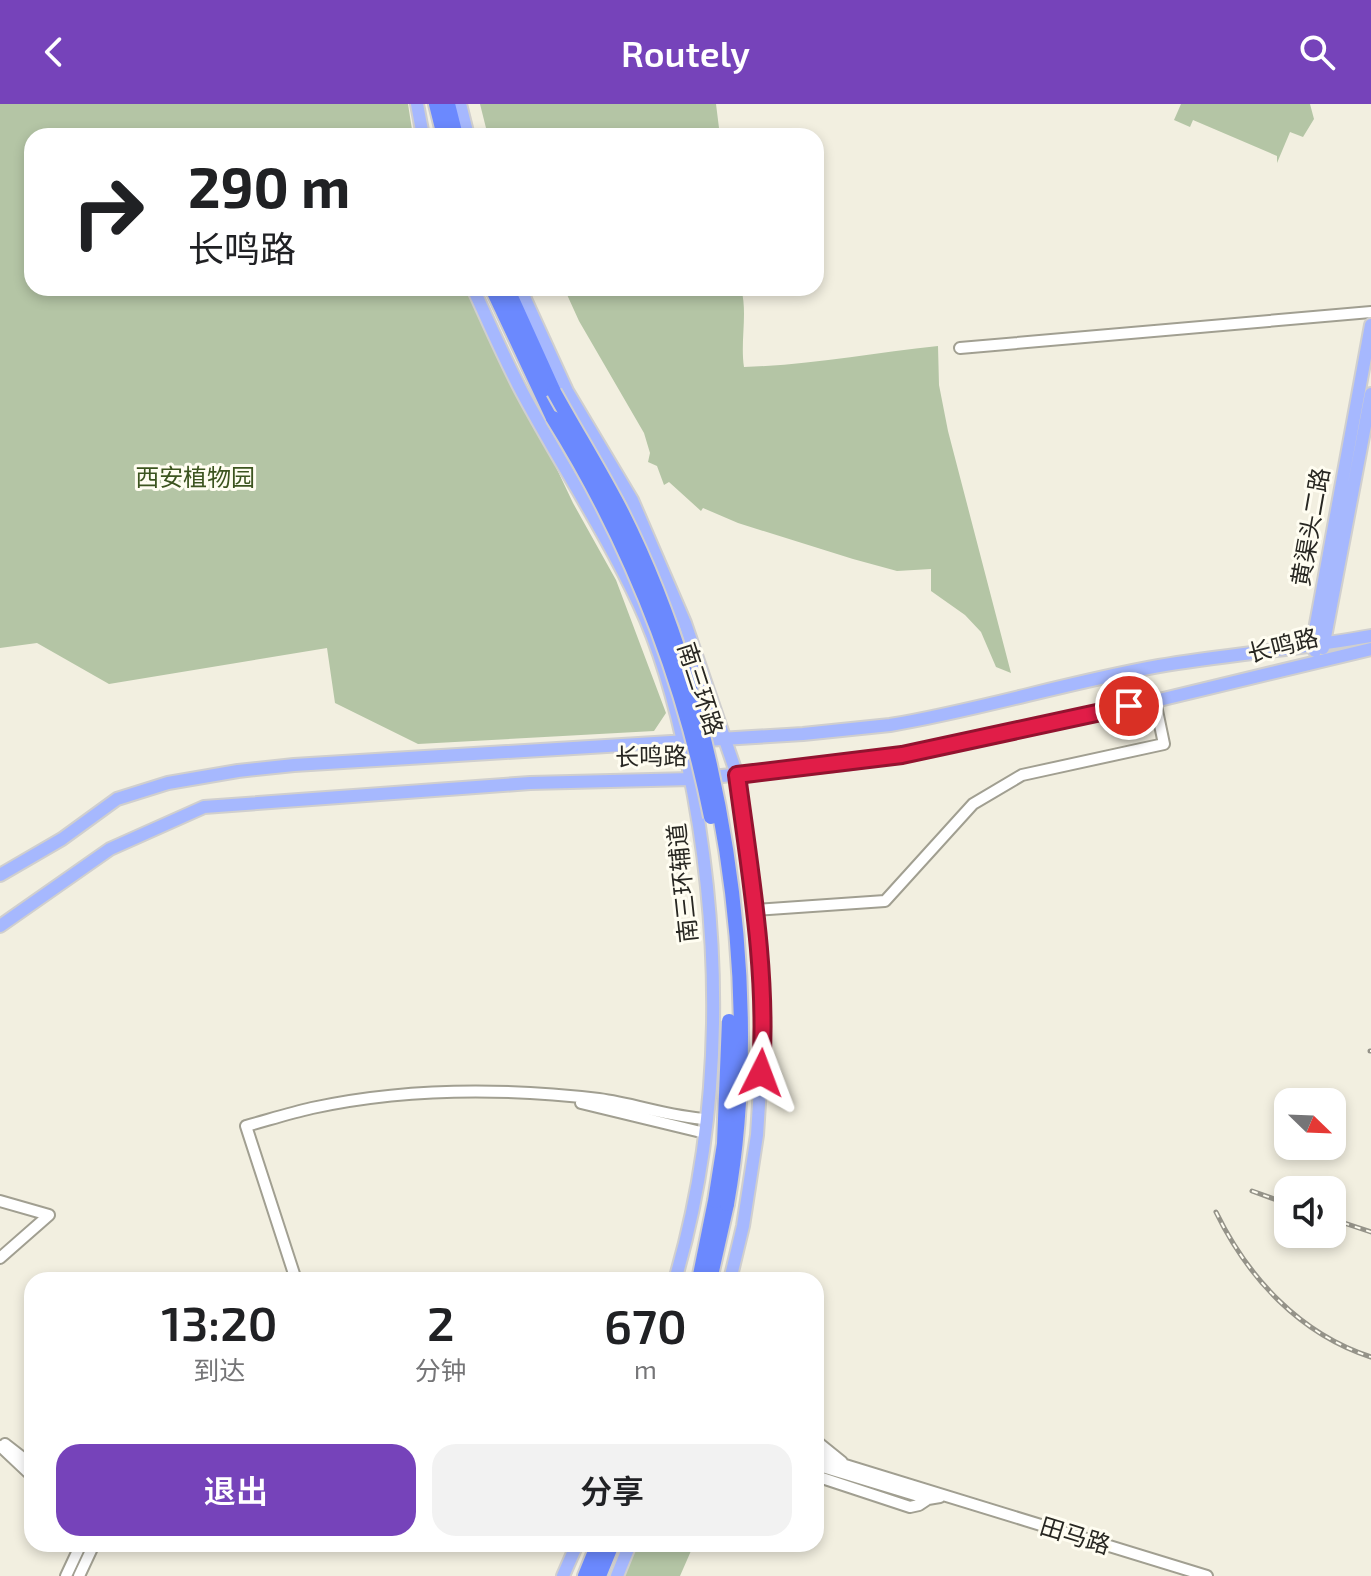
<!DOCTYPE html>
<html lang="zh">
<meta charset="utf-8">
<style>
body{margin:0;font-family:"Exo 2","Noto Sans SC",sans-serif;background:#f2f2f2;color:#202124;height:100vh;display:flex;flex-direction:column;font-size:30px;white-space:nowrap}
*{box-sizing:border-box;margin:0}
p{font-size:26px;color:#757577}
.icon{flex:none;width:44px;height:44px;fill:none;stroke:currentColor;stroke-width:2;stroke-linecap:round;stroke-linejoin:round}
.map{position:relative;flex:1;overflow:hidden}
.drawer{position:absolute;left:24px;top:1168px;width:800px;height:280px;display:flex;flex-direction:column;background:#fff;border-radius:24px;box-shadow:0 4px 12px #0003}
.drawer>*{flex:none}
.banner{position:absolute;left:24px;top:24px;width:800px;height:168px;border-radius:24px;box-shadow:0 4px 12px #0003;background:#fff;color:#202124;overflow:hidden}
.needle{width:52px;rotate:113deg}
.buttons{position:absolute;left:1274px;top:984px;display:grid;gap:16px}
.buttons a{display:grid;place-items:center;width:72px;height:72px;border-radius:16px;background:#fff;box-shadow:0 4px 12px #0003;font-size:40px}
.pin{position:absolute;display:grid;place-items:center;width:68px;height:68px;color:#fff;margin:-34px;border:4px solid #fff;border-radius:50%;box-shadow:0 2px 8px #0007}
.me{position:absolute;width:88px;margin:-44px;rotate:3deg;stroke-linejoin:round;filter:drop-shadow(0 0 6px #0008)}
.turn{display:flex;align-items:center;gap:28px;height:168px;padding:0 32px;font-size:36px}
.turn .icon{width:104px;height:104px;stroke-width:2.5}
.turn b{display:block;font-size:56px;line-height:68px}
.eta{display:flex;justify-content:space-evenly;align-items:center;height:136px;text-align:center}
.eta b{font-size:48px;font-weight:600;line-height:56px}
.button{display:flex;gap:16px;margin-top:auto;padding:16px 32px}
.button a{flex:1;height:92px;border-radius:24px;background:#7643ba;color:#fff;font-size:32px;font-weight:600;line-height:92px;text-align:center}
.button a+a{background:#f2f2f2;color:#202124}
header{display:flex;justify-content:space-between;align-items:center;height:104px;padding:0 32px;background:#7643ba;color:#fff;font-size:36px;font-weight:600}
.map>svg:first-child{display:block}
</style>
<header><svg class="icon" aria-label="back" viewBox="0 0 24 24"><path d="M15 5l-7 7 7 7"/></svg>Routely<svg class="icon" aria-label="search" viewBox="0 0 24 24"><circle cx="10" cy="10" r="6"/><path d="M15 15l6 6"/></svg></header>
<div class="map">
<svg width="1371" height="1472" viewBox="0 0 1371 1472">
<rect width="100%" height="100%" fill="#f2efe0"/>
<!-- green -->
<path fill="#b4c5a5" d="M0,0H408L413,32H32V184H471L573,399L616,476L666,609L654,627L418,640L335,599L327,544L109,580L37,539L0,544Z
M480,0H716L720,32H488Z
M1181,0H1310L1314,15L1303,33L1290,28L1277,59V52L1193,16L1190,23L1174,16Z
M564,184H741C748,209 740,237 744,263C810,261 873,249 938,242L939,281L948,327L1011,569L996,563L981,528L965,511L931,487V465L897,467L853,455L738,419L703,404L701,407L669,378L664,381L657,362L648,358L650,349L644,329L579,217Z
M637,1440H694L680,1472H624Z"/>
<g fill="none" stroke-linecap="round" stroke-linejoin="round">
<defs>
<path id="minor" d="M960,244L1371,208
M754,806L885,797L973,700L1022,671L1164,640L1155,597
M581,999L705,1029
M0,1097L49,1111
M0,1154L49,1111
M296,1176L246,1022C268,1016 290,1009 312,1004C404,984 505,984 599,995C636,1000 670,1013 707,1015
M816,1337L842,1358
M5,1340L32,1361
M0,1342L32,1372
M816,1352L1207,1472
M816,1361L928,1395L940,1393
M816,1372L910,1403L919,1401L928,1395
M66,1472L81,1440
M79,1472L94,1440"/>
<path id="major" d="M417,0L423,32
M460,0L468,32
M473,184C489,219 504,254 522,288C560,359 605,427 639,500C663,551 677,606 688,661C723,831 724,1009 675,1176
M520,184L567,287L632,396L685,519L737,671L759,846L763,937L757,1031L743,1122L730,1176
M1323,544L1371,290
M1315,547L1312,542L1371,221
M0,771L62,735L117,695L168,679L238,667L294,661L803,630L890,621C980,606 1068,578 1159,562C1229,550 1301,545 1371,532
M0,822L110,745L204,703L530,679L691,675L845,660L902,651L1155,597L1371,545
M563,1472L577,1440
M617,1472L630,1440"/>
<path id="highway" d="M436,0L444,32
M448,0L456,32
M492,184L553,314
M507,184L554,288
M699,1176L715,1097
M710,1176L727,1100
M585,1472L598,1440
M599,1472L612,1440"/>
</defs>
<!-- minor casing -->
<use href="#minor" stroke="#a19f91" stroke-width="14"/>
<!-- major casing -->
<use href="#major" stroke="#d0cfce" stroke-width="16"/>
<!-- highway casing -->
<use href="#highway" stroke="#d0cfce" stroke-width="18"/>
<!-- minor -->
<use href="#minor" stroke="#fff" stroke-width="10"/>
<!-- major -->
<use href="#major" stroke="#a6b8fe" stroke-width="12"/>
<!-- highway -->
<use href="#highway" stroke="#6b89fe" stroke-width="14"/>
<defs>
<path id="rail" d="M1370,947H1371
M1252,1087L1288,1100
M1216,1108C1248,1174 1300,1230 1371,1253
M1332,1115L1371,1128"/>
</defs>
<!-- rail casing -->
<use href="#rail" stroke="#959389" stroke-width="5"/>
<!-- rail -->
<use href="#rail" stroke="#fffdf1" stroke-width="2" stroke-dasharray="6" stroke-linecap="butt"/>
<defs>
<path id="highway-bridge" d="M554,288C576,328 601,368 622,409C721,606 766,882 727,1100
M553,314C629,436 683,572 711,713
M715,1097L724,1040L729,917"/>
</defs>
<!-- highway-bridge casing -->
<use href="#highway-bridge" stroke="#d0cfce" stroke-width="18" stroke-linecap="butt"/>
<!-- highway-bridge -->
<use href="#highway-bridge" stroke="#6b89fe" stroke-width="14"/>
</g>
<g fill="none" stroke-linecap="round" stroke-linejoin="round">
<defs>
<path id="route" d="M761,969C768,869 750,769 737,671L902,651L1129,602"/>
</defs>
<!-- route casing -->
<use href="#route" stroke="#92132f" stroke-width="20"/>
<!-- route -->
<use href="#route" stroke="#e11d48" stroke-width="14"/>
</g>
<g text-anchor="middle" stroke-width="6" stroke-linejoin="round" paint-order="stroke">
<!-- park labels -->
<g font-size="24" fill="#3c541f" stroke="#fffdf1">
<text x="195" y="382">西安植物园</text>
</g>
<!-- street labels -->
<g font-size="24" fill="#282722" stroke="#fffdf1">
<text transform="translate(1311 423) rotate(-80)" y="8">黄渠头二路</text>
<text transform="translate(1283 542) rotate(-14)" y="8">长鸣路</text>
<text transform="translate(700 585) rotate(72)" y="8">南三环路</text>
<text transform="translate(651 653) rotate(-1)" y="8">长鸣路</text>
<text transform="translate(683 779) rotate(-96)" y="8">南三环辅道</text>
<text transform="translate(1075 1432) rotate(17)" y="8">田马路</text>
</g>
</g>
</svg>
<div class="buttons">
<a><svg class="needle" viewBox="-14 -14 28 28"><path d="M0-13l5 13h-10z" fill="#e53935"/><path d="M0 13l5-13h-10z" fill="#757577"/></svg></a>
<a><svg class="icon" aria-label="sound" viewBox="0 0 24 24"><path d="M4 9h4l5-4v14l-5-4H4zM17 9q2 3 0 6"/></svg></a>
</div>
<div class="pin" style="left:1129px;top:602px;background:#d93025"><svg class="icon" aria-label="arrive" viewBox="0 0 24 24"><path d="M6 21V4h12l-3 4 3 4H6"/></svg></div>
<svg class="me" style="left:761px;top:969px" viewBox="-20 -20 40 40"><path d="M0-17L14 15 0 8-14 15z" fill="#e11d48" stroke="#fff" stroke-width="4"/></svg>
<div class="banner">
<div class="turn"><svg class="icon" aria-label="right" viewBox="0 0 24 24"><path d="M7 20v-9h11M14 6l5 5-5 5"/></svg><div><b>290 m</b>长鸣路</div></div>
</div>
<section class="drawer">
<div class="eta">
<div><b>13:20</b><p>到达</p></div>
<div><b>2</b><p>分钟</p></div>
<div><b>670</b><p>m</p></div>
</div>
<div class="button"><a>退出</a><a>分享</a></div>
</section>
</div>
